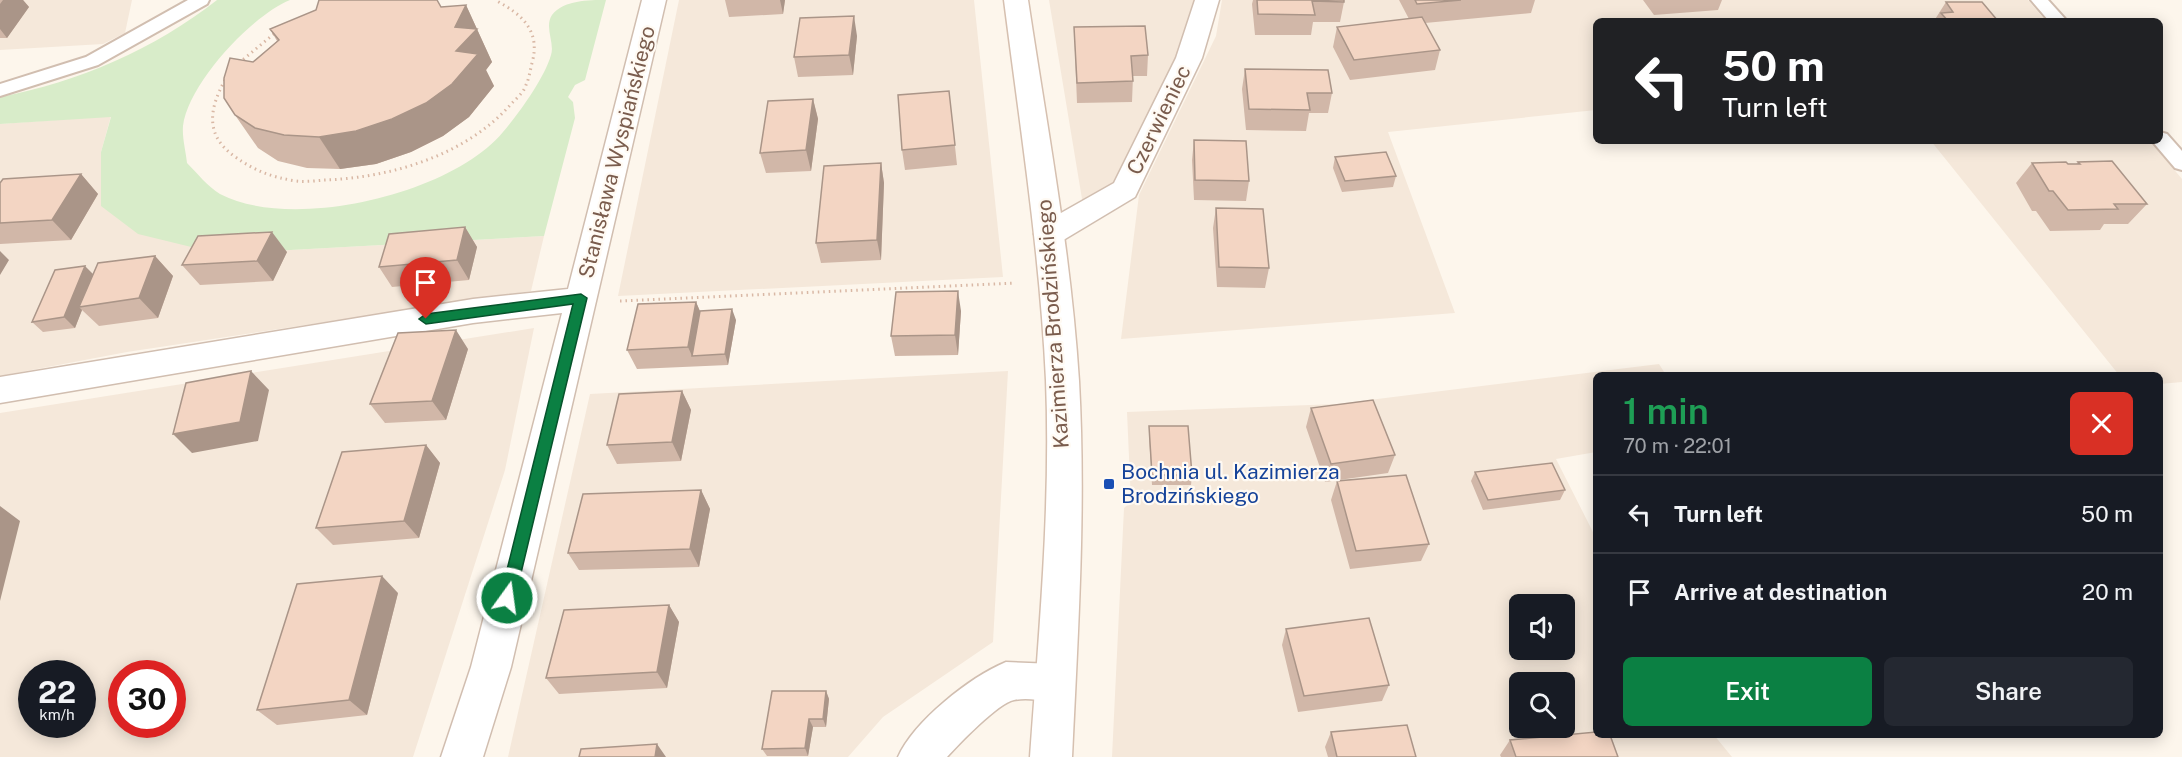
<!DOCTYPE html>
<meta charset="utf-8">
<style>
body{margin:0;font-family:"Public Sans",sans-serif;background:#242831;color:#f1f3f6;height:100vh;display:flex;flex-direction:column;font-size:22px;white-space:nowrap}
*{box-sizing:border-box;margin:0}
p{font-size:20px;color:#9ea1a6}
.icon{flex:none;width:33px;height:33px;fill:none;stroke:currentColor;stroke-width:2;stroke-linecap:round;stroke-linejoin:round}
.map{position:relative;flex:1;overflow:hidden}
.drawer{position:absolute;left:1593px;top:372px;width:570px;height:366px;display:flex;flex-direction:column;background:#171b24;border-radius:9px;box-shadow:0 3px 15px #0003}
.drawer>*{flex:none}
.hud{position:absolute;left:1593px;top:18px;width:570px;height:126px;border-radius:9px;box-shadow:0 3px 15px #0003;background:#202124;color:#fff;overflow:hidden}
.tools{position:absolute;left:1509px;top:594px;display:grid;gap:12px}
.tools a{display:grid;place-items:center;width:66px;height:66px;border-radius:9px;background:#171b24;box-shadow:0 3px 15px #0003;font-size:30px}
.speed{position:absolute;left:18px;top:660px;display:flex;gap:12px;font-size:30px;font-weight:700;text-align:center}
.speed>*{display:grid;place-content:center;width:78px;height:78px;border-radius:50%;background:#171b24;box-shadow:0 3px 15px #0003;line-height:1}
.speed small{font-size:15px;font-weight:400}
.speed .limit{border:9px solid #d22;background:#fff;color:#111}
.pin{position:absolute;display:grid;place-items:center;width:51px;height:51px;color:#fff;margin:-62px -26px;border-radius:50% 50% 50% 0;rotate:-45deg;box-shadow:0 0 6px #0007}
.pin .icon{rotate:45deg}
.me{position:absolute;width:66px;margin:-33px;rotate:14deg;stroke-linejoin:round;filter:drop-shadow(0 0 4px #0008)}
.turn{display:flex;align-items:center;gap:21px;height:126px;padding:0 30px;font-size:27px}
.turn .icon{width:78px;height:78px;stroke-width:2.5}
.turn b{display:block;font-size:42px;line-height:51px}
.round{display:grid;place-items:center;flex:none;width:63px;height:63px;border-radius:9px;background:#242831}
.head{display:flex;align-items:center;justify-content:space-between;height:102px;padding:0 30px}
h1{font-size:36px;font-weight:600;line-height:45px;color:#1e9e55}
.action{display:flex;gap:12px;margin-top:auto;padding:12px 30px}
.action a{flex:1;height:69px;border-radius:9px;background:#0b8043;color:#fff;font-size:24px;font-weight:600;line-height:69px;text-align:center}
.action a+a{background:#242831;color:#f1f3f6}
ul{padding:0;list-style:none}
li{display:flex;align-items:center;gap:18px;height:78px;padding:0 30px;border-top:2px solid #363941}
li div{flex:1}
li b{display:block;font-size:22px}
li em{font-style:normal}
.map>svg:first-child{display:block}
</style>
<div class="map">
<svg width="2182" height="757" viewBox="0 0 2182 757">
<rect width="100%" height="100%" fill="#fdf6ec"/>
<!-- residential -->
<path fill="#f5e8da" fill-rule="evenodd" d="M0,0H132L125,33L103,44L0,50Z
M679,0H974L1003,277L618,296Z
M1049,0H1199L1151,115L1109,189L1083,205Z
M1222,0H2028L2046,21H1596V110L1388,132L1455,313L1121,339L1139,195L1216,36Z
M111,116L101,152L220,254L544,236L531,291L127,352L0,376V124Z
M1931,141H2150L2182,179V382L2160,384V375H2119Z
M534,328L505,470L413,757H0V413ZM32,674H82V724H32ZM122,674H172V724H122Z
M1659,364L1666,375H1596V452L1556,459L1596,538V735H1714L1732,757H1112L1124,508L1131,502L1127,412L1337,404ZM1520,604H1564V650H1520ZM1520,682H1564V728H1520Z
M1008,371L993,642L883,717L848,757H508L590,394Z"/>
<!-- green -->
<path fill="#d8ecc9" d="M217,0H290C251,16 188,84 183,126C182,138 186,152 187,163C197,173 208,187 220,194C292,232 452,194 503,132C519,113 544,79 551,55C555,43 544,27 552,15C564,0 588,0 606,0L585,80L575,85L568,97L573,102L575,118L544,236L220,254L138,234L101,206V152L111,117L0,124V97C78,82 155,49 217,0Z"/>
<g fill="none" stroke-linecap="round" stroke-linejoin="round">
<defs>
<path id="lane" d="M188,0H209L207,4L98,65L0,96V84L86,57Z
M2031,0H2048L2067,21H2049Z
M2160,132L2167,134L2182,151V170L2175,168L2152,141H2160Z"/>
<path id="street" d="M642,0H666L511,667L483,757H441L471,667L562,313L473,323L0,403V377L473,299L568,289Z
M1195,0H1219L1202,58L1135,197L1060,242L1049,245L1038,242L1034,234L1038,226L1114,183L1176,58Z
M1006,662L1055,664L1069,670L1075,683L1069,696C1046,705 1034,696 1014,700C998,703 959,744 947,757H898C914,721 970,677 1006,662Z"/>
<path id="secondary" d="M1004,0H1028C1047,127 1071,253 1079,381C1086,507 1078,632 1072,757H1030C1039,631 1051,506 1046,380C1040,253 1020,126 1004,0Z"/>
</defs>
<!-- lane casing -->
<use href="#lane" stroke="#d1beb0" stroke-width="4"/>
<!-- street casing -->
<use href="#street" stroke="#d1beb0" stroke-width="3"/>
<!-- secondary casing -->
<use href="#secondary" stroke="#d6c0b0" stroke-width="3"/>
<!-- path -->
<path stroke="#d9b8a5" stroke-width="3" stroke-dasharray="1.5 4" stroke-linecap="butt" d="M239,63L275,33
M225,80C209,109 205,135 234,156C255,171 271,177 296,181C305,182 315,181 324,180C391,178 467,155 512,103C517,98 524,92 526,85C529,79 530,71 532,63C541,31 522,14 495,0
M620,301L1015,283"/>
<!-- lane -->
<use href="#lane" fill="#fff" fill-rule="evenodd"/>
<!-- street -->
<use href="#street" fill="#fff" fill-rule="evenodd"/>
<!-- secondary -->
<use href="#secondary" fill="#fff" fill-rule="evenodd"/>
</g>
<!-- wall -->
<path fill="#d1b7a8" d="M0,0H23L29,7L7,38H0Z
M725,0H785L783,14L729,17Z
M1253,0H1344V2L1340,22H1313L1311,35H1255L1252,4Z
M1399,0H1535L1531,13L1425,23L1440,50L1435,70L1350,80L1333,47L1337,27L1409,19Z
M1643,0H1722L1718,10L1654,15Z
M1946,2L1998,21H1934Z
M466,5L492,62L486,70L494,86L469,117L443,136L411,152L376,164L340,169L307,168L278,161L258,148L235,115L253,62L277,41L270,29Z
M1074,27L1148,55L1147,76H1133L1132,102L1077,103Z
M857,36L853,75L798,77L794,57Z
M1245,69L1332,93L1328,113H1309L1306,131L1246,130L1242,89Z
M949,91L957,165L905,170L902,150Z
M813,99L818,119L811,171L766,173L760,153Z
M1194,140L1249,181L1246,201L1194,200L1192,160Z
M1335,157L1396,176L1393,187L1342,192L1333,168Z
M2078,162L2147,204L2128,224H2104L2100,230L2050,231L2036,211H2032L2016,183L2032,163L2076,164Z
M881,163L884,183L881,260L821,263L816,243Z
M81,174L98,194L71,240L0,244V183Z
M1216,208L1269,268L1265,288L1217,287L1213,228Z
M465,227L477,247L469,280L392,287L379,267Z
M287,252L273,281L200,285L182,265Z
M155,256L173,276L158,318L99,326L82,310L75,328L43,332L32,322L93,274Z
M696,302L700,311L736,320L728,365L637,369L627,350Z
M961,311L958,355L895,356L891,336Z
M468,349L446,420L385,423L370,404Z
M682,391L691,410L681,461L617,464L607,445Z
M1311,408L1395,455L1388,473L1325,482L1306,427Z
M1149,426L1192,475L1191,485H1152L1149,436Z
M426,445L440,463L419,538L333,545L316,528Z
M1475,472L1565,490L1560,500L1483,510L1471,481Z
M1337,481L1429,544L1421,561L1350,569L1331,500Z
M701,490L710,509L699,567L579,570L568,553Z
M398,593L367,715L277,725L257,710Z
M669,605L679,622L667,688L559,694L546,678Z
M1286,629L1389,685L1382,701L1298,712L1282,645Z
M826,691L829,699L826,727H813L808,756H767L762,749Z
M1331,732L1416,757H1328L1325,747Z
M1510,740L1618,757H1501L1500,755Z"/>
<!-- shaded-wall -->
<path fill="#aa9588" d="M3,0H23L29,7L7,38L0,29V4Z
M780,0H785L783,14Z
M466,5L492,62L486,70L494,86L469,117L443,136L411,152L376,164L340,169L319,137L456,51L455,27Z
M854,16L857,36L853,75L849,55Z
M813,99L818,119L811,171L806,150Z
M881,163L884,183L881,260L877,240Z
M81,174L98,194L71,240L52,220Z
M465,227L477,247L469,280L457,260Z
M272,232L287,252L273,281L257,261Z
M0,251L9,260L0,275Z
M155,256L173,276L158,318L139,298Z
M85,266L95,276L79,307L82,310L75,328L64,317Z
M958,291L961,311L958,355L955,335Z
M696,302L704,321L692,356L688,347Z
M732,309L736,320L728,365L725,354Z
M456,330L468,349L446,420L432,401Z
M251,371L269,390L258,441L192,453L173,434Z
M682,391L691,410L681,461L672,442Z
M426,445L440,463L419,538L404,521Z
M701,490L710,509L699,567L690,549Z
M0,506L20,521L0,601Z
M382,576L398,593L367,715L349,700Z
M669,605L679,622L667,688L657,672Z
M826,691L829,699L826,727L823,719Z
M809,719L813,727L808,756L805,748Z
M657,744L666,757H655Z"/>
<!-- building -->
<path fill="#f3d5c3" stroke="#aa9588" stroke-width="1.5" d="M319,0H437L441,7L466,5L455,27L477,29L456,51L478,54L452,84L426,103L392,119L356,131L319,137L284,135L255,128L235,115L224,98V78L230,58L253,62L279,40L270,29L316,10Z
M1257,0H1344V2L1312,1L1315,15L1258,14Z
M1415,0H1461L1417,4Z
M1946,2H1982L1998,21H1948L1941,13L1953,12Z
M854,16L849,55L794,57L800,18Z
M1422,17L1440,50L1354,60L1337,27Z
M1145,26L1148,55L1131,56L1133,81L1077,83L1074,27Z
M1245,69L1328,70L1332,93H1307L1310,110L1249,109Z
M949,91L955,145L902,150L898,95Z
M813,99L806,150L760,153L768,101Z
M1194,140L1246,141L1249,181L1195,180Z
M1386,152L1396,176L1345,181L1335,157Z
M2112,161L2147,204H2114L2118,209L2068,210L2053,191H2049L2032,163L2066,162L2068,164H2080L2078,162Z
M881,163L877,240L816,243L824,166Z
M81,174L52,220L0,223V183L3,179Z
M1216,208L1263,209L1269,268L1219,267Z
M465,227L457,260L379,267L389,234Z
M272,232L257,261L182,265L198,236Z
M155,256L139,298L79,307L98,263Z
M85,266L64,317L32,322L55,270Z
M958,291L955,335L891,336L896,292Z
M696,302L688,347L627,350L638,304Z
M732,309L725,354L692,356L700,311Z
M456,330L432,401L370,404L398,333Z
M251,371L240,422L173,434L186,383Z
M682,391L672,442L607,445L619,394Z
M1373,400L1395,455L1331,464L1311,408Z
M1149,426H1188L1192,475H1152Z
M426,445L404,521L316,528L342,452Z
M1552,463L1565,490L1488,500L1475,472Z
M1406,475L1429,544L1356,551L1337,481Z
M701,490L690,549L568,553L583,494Z
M382,576L349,700L257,710L297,584Z
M669,605L657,672L546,678L564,610Z
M1369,618L1389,685L1304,696L1286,629Z
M772,691H826L823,719H809L805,748L762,749Z
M1407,725L1416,757H1337L1331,732Z
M1596,732V735H1610L1618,757H1516L1510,740Z
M657,744L655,757H579L581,749Z"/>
<!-- route -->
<path fill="#0b8043" stroke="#07532c" stroke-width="1.5" d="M581,294L587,298L515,598L513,603L507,605L502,603L500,598L573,304L426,324L419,319L426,314Z"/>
<!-- markers -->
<rect fill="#1a4fb4" stroke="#fffaf3" stroke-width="2" x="1103" y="478" width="12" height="12" rx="3"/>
<g text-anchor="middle" stroke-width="4.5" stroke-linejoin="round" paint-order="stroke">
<!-- street labels -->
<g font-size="21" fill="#7a5c4d" stroke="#fffaf3">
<text transform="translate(1159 120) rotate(-64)" y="7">Czerwieniec</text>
<text transform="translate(617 152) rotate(-76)" y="7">Stanisława Wyspiańskiego</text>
<text transform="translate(1053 324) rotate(-94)" y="7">Kazimierza Brodzińskiego</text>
</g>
<!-- transit labels -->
<g font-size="21" fill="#164399" stroke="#fffaf3" text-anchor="start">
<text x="1121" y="479">Bochnia ul. Kazimierza<tspan x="1121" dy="24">Brodzińskiego</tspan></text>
</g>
</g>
</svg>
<div class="tools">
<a><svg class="icon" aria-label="sound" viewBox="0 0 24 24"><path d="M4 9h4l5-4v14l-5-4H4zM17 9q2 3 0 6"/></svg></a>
<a><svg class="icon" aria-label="search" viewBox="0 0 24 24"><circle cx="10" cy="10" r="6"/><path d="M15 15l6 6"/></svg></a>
</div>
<div class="speed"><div>22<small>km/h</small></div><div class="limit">30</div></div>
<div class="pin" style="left:426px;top:319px;background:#d93025"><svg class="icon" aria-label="arrive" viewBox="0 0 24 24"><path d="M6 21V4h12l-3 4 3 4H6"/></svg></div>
<svg class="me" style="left:507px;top:598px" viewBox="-20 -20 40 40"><circle r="17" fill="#0b8043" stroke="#fff" stroke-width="3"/><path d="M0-11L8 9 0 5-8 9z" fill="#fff"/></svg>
<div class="hud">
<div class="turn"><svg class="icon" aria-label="left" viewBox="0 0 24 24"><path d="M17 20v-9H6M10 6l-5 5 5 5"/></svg><div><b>50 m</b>Turn left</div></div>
</div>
<section class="drawer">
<div class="head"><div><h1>1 min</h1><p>70 m · 22:01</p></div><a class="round" style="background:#d93025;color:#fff"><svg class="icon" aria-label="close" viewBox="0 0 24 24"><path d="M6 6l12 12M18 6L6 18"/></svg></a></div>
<ul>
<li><svg class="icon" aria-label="left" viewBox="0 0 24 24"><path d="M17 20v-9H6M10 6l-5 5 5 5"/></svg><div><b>Turn left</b></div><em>50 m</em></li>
<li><svg class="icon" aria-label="arrive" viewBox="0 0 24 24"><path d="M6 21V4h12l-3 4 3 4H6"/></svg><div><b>Arrive at destination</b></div><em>20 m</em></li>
</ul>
<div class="action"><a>Exit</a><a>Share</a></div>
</section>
</div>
